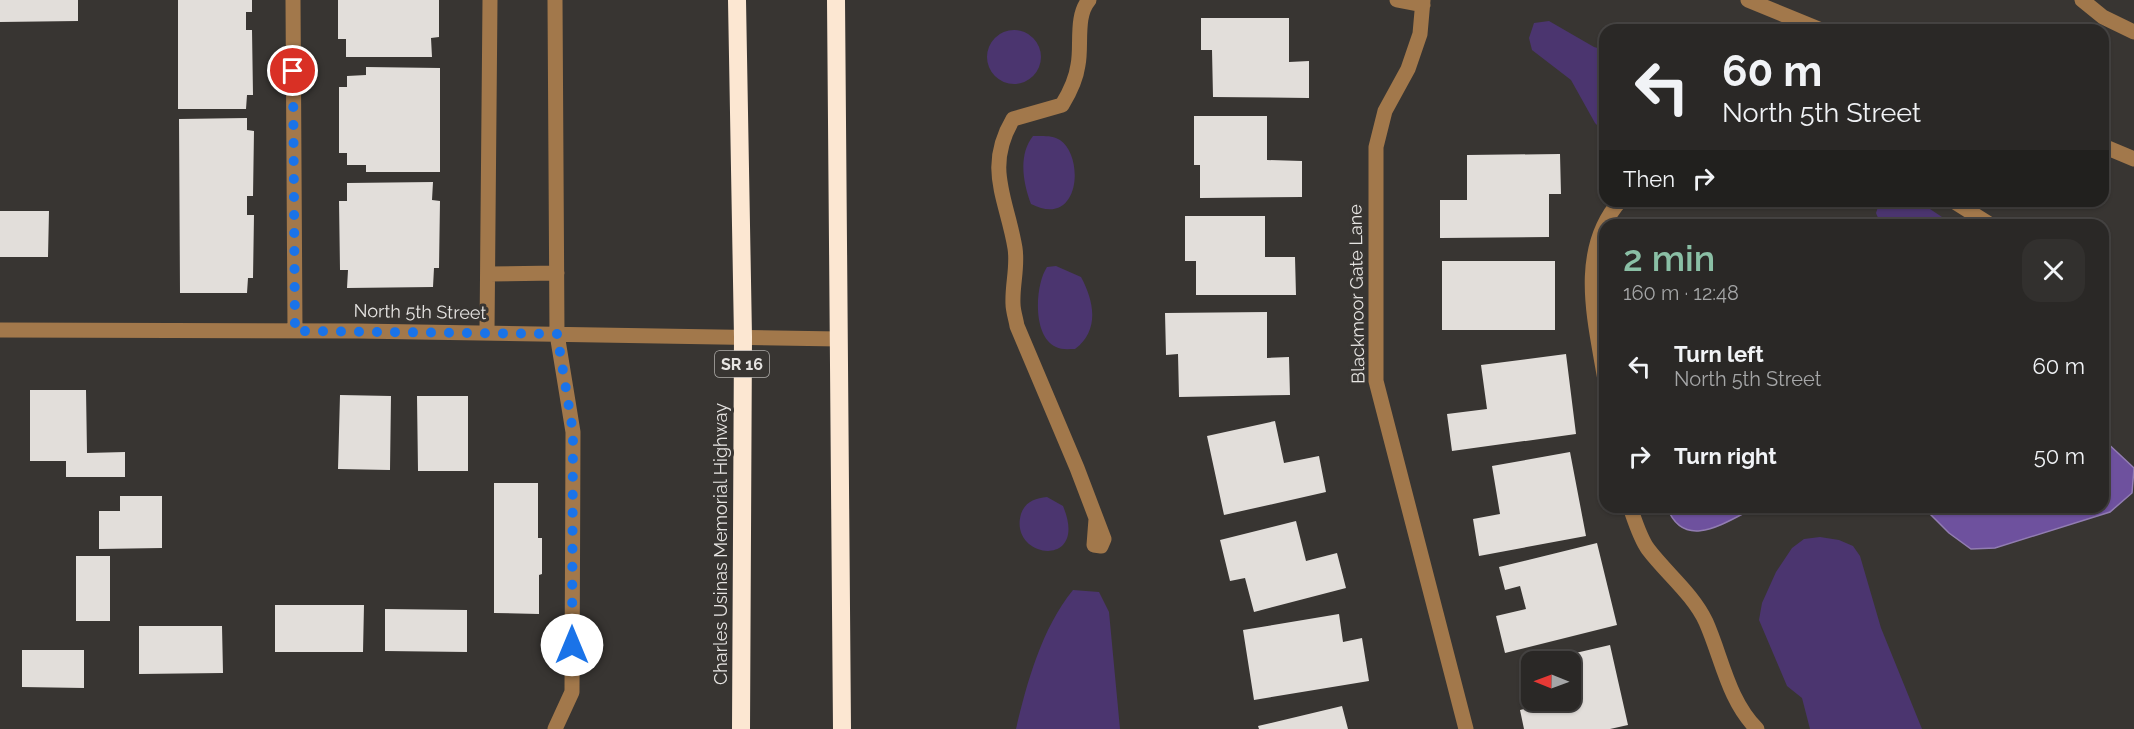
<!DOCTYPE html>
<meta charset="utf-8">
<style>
body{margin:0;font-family:Raleway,sans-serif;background:#32302e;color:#f1f3f6;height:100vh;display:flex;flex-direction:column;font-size:22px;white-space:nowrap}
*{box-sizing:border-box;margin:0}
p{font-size:20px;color:#a5a6a7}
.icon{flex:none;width:33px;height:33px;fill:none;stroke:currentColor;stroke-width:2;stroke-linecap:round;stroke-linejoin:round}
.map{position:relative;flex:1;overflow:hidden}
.drawer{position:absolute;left:1599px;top:219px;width:510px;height:294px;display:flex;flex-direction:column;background:#2a2826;border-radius:18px;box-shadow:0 2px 4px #0004,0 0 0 2px #464443}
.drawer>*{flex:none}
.banner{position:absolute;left:1599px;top:24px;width:510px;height:183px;border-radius:18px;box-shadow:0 2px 4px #0004,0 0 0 2px #464443;background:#2a2826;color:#f1f3f6;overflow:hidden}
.needle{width:39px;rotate:271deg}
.controls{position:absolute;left:1521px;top:651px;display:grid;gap:12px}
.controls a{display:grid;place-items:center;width:60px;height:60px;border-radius:12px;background:#2a2826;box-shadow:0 2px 4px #0004,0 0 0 2px #464443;font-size:30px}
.pin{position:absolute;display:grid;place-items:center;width:51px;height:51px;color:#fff;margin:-26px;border:3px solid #fff;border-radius:50%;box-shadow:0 2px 6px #0007}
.me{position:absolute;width:66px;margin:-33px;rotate:0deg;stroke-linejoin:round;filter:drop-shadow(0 0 4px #0008)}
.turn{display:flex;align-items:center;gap:21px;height:126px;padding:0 24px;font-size:27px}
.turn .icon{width:78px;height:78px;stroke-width:2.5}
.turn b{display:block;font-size:42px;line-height:51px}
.then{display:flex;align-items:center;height:57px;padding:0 24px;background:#0003;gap:12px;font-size:22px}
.round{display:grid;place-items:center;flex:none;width:63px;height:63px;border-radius:18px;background:#32302e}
.overview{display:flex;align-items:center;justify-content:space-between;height:102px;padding:0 24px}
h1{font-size:36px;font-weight:600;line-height:45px;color:#8abfa5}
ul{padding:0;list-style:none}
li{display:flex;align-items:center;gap:18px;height:90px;padding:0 24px}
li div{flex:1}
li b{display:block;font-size:22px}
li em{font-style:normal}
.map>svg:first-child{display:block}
</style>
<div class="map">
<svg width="2134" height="729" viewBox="0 0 2134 729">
<rect width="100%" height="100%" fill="#383532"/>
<!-- green -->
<path fill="#4b356f" d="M1549,21L1594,47L1605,50V133L1595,123L1571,80L1532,50L1529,38L1534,23Z
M987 57a27 27 0 1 1 54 0a27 27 0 1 1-54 0Z
M1033,136C1042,136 1053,135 1060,140C1085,157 1080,229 1031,204C1023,183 1018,155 1033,136Z
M1880,201H1918L1954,225H1881L1876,213Z
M1056,266L1081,277C1094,301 1100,330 1075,349C1069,349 1061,350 1056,347C1032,336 1035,285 1047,267Z
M1047,497L1063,506C1090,570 1008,559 1021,514C1025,502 1035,498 1047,497Z
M1820,537L1839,540L1853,546L1860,556L1881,628L1922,729H1810L1802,698L1787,686L1759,620L1762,603L1776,572L1792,548L1804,539Z
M1073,590L1099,592L1109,612L1120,729H1016C1027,682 1042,628 1073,590Z"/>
<!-- water -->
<path fill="#6e519e" stroke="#927db2" stroke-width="1.5" d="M2103,439L2134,468L2132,493L2110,512L1995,548L1971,549L1949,533L1923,507H2103Z
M1667,507H1756C1727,521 1684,553 1667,507Z"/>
<!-- building -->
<path fill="#e2deda" d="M0,0H78V21L0,22Z
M178,0H252V12H246V30H252L253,95H247L246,109H178Z
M338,0H439V37L431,38L432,57H346V39H338Z
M1201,18H1289V62L1309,61V98L1213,97L1212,50H1201Z
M366,67L440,68V172H366V165H347V153H339V87H347V76L366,75Z
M1194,116H1267V160L1302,161V197L1200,198V165H1194Z
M247,118V130L254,131L253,196H247V215H254L253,278H248L247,293H180L179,119Z
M1560,154L1561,194H1549V237L1440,238V200H1467V155Z
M433,182L432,200L440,201L439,268H434L433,287L347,288L348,270H340L339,201H347V183Z
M0,211H49L48,257H0Z
M1185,216H1265V257H1295L1296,295H1196V261H1185Z
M1442,261H1555V330H1442Z
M1267,312V358L1289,357L1290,395L1179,397L1178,354L1166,355L1165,313Z
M1566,354L1576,434L1452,451L1447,414L1487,409L1481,365Z
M30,390H86L87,453L125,452V477H66V461H30Z
M340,395L391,396L390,470L338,469Z
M417,396H468V471H418Z
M1275,421L1284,463L1319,456L1326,492L1224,515L1207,436Z
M1570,452L1586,536L1479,556L1473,519L1500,514L1492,466Z
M494,483H538V538H542V574L539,575V614L494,613Z
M120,496H162V548L99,549V511H120Z
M1296,521L1306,561L1337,553L1346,588L1254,612L1245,578L1230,581L1220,540Z
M1597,543L1617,625L1505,653L1496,616L1526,609L1520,586L1505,590L1499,567Z
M76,556H110V621H76Z
M275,605H364L363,652H275Z
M385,609L467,610V652L385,651Z
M1339,614L1343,642L1362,638L1369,681L1254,700L1243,630Z
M139,626H222L223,673L139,674Z
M1610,645L1628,725L1610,729H1524L1520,710L1550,703V700H1570V662L1541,661Z
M22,650H84V688L22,687Z
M1342,706L1348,729H1259L1258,726Z"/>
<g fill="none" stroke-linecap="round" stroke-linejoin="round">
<!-- minor -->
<path stroke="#a2784b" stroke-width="15" d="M293,0L295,331
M555,0L557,334L573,432L572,692L555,729
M1089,0C1075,16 1082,46 1078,65C1076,80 1070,92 1062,105L1013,119C984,168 1007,199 1015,248C1018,267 1012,285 1013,304C1013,311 1016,319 1017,326L1077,468L1104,539L1101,546L1094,545L1096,519
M1397,0L1423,5
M1423,0L1420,34L1408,69L1385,111L1376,147V381L1466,729
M1748,0L1821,30
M2082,0L2103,17L2134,32
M2103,146L2134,159
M1953,201L1991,225
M489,274L557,273
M0,330L358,331L839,339
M487,333L490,0
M1605,380C1595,320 1576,251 1620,201
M1630,507C1635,521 1640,538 1648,549C1666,573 1693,594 1706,622C1722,658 1728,700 1757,729"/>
<!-- highway -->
<path stroke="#fce7d2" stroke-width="18" d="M737,0L743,337L741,729
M836,0L842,729"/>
</g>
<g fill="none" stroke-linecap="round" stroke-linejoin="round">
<!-- route -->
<path stroke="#1a73e8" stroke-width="10" stroke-dasharray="0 18" d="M293,71L295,331L557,334L573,432L572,645"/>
</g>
<g text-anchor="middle" stroke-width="6" stroke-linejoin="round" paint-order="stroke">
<!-- shield labels -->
<rect fill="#383532" stroke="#b2b0ad" stroke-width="1.5" x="715" y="351" width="54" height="26" rx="4.5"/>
<g font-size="16" font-weight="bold" fill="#e6e4e2">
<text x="742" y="370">SR 16</text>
</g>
<!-- street labels -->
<g font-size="18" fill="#e6e4e2" stroke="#383532">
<text transform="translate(1357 294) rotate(-91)" y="6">Blackmoor Gate Lane</text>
<text transform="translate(420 312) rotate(1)" y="6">North 5th Street</text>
<text transform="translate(721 544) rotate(-90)" y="6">Charles Usinas Memorial Highway</text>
</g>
</g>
</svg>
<div class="controls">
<a><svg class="needle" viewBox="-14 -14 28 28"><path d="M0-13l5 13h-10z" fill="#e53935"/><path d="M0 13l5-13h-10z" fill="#a5a6a7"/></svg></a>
</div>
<div class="pin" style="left:293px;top:71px;background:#d93025"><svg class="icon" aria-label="arrive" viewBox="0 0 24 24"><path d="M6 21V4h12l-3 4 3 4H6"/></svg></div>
<svg class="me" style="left:572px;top:645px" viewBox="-20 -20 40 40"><circle r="19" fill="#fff"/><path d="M0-13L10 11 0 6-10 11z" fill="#1a73e8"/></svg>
<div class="banner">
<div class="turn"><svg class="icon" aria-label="left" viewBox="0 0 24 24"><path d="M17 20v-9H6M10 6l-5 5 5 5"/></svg><div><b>60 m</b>North 5th Street</div></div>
<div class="then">Then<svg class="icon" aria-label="right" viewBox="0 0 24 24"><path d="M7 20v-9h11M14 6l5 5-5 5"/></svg></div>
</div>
<section class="drawer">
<div class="overview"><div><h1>2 min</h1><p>160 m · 12:48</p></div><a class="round"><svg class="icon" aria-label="close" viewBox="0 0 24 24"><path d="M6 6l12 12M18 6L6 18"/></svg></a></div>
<ul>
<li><svg class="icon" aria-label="left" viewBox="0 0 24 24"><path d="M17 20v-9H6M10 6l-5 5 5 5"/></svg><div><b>Turn left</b><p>North 5th Street</p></div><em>60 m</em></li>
<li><svg class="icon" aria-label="right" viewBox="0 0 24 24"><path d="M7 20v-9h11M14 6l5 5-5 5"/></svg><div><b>Turn right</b></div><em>50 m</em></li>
</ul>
</section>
</div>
